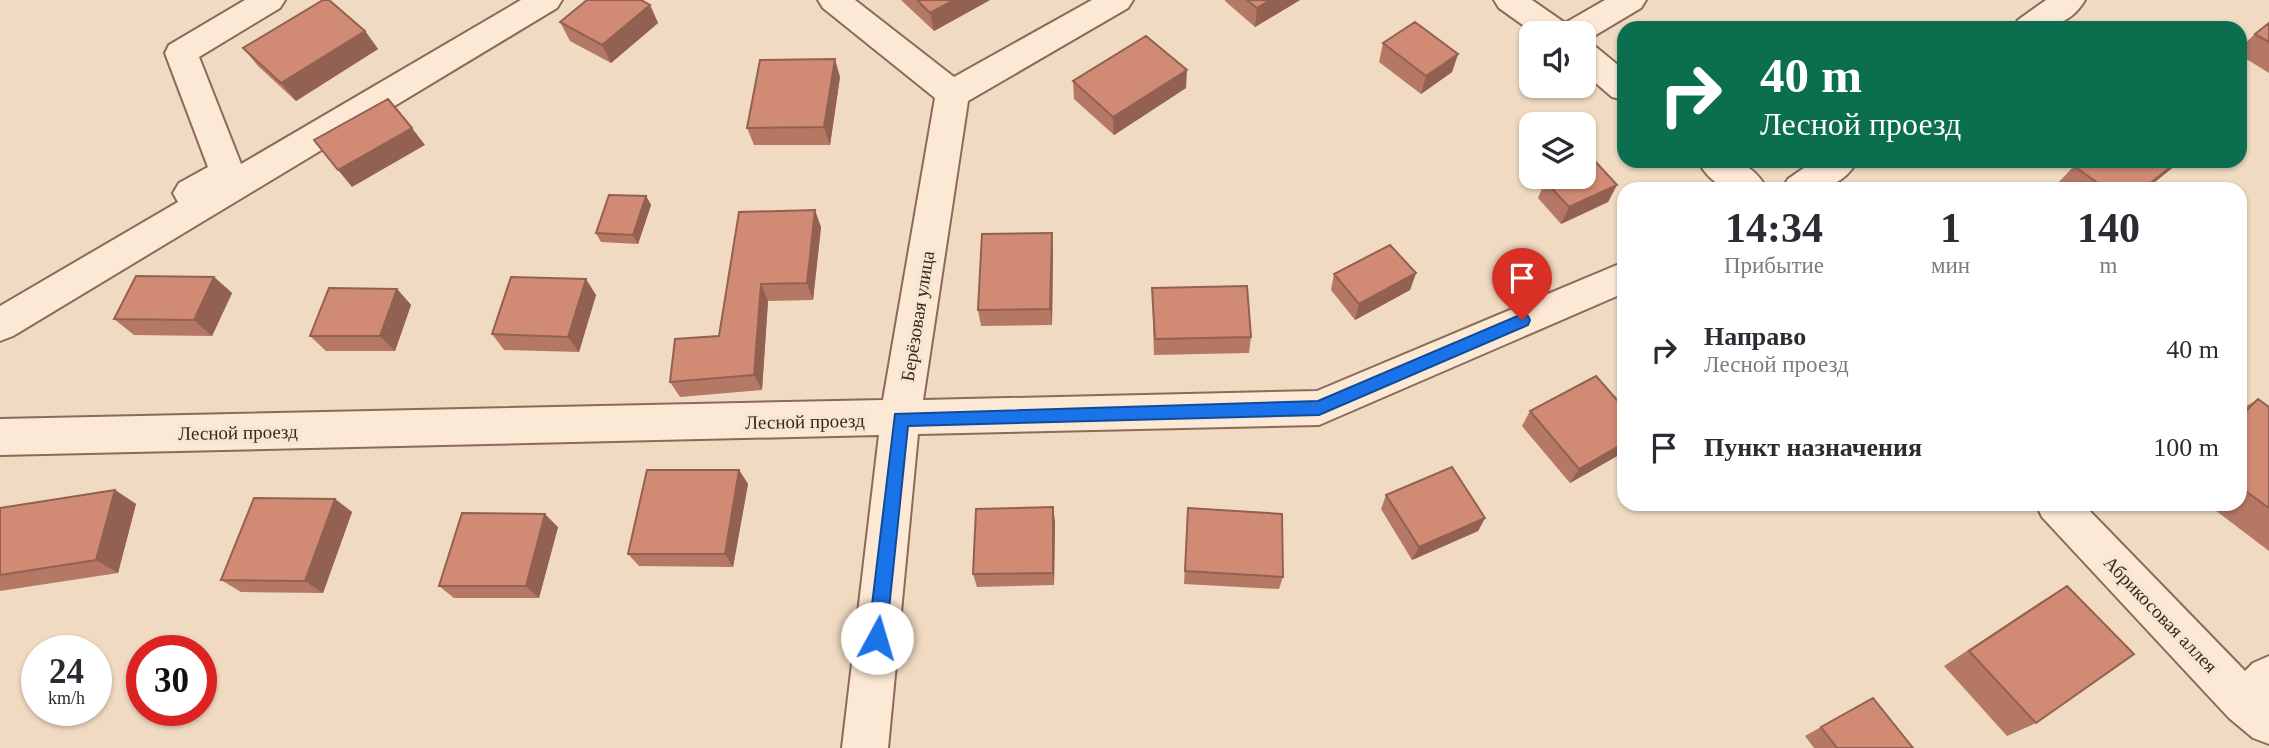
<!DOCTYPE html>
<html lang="ru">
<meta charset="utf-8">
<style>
body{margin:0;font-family:Georgia,serif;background:#f2f2f3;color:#2b2b33;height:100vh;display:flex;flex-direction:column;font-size:26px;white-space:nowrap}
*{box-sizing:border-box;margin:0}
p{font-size:23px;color:#7c7c81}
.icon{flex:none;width:38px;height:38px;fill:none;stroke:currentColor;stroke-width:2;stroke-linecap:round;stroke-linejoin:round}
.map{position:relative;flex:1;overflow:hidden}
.sheet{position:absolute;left:1617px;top:182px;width:630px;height:329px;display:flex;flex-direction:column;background:#fff;border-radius:21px;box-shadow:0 2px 5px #0004}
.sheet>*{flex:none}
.hud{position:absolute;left:1617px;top:21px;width:630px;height:147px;border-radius:21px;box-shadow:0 2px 5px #0004;background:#0b6e4f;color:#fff;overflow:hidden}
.buttons{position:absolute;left:1519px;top:21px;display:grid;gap:14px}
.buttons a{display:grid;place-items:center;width:77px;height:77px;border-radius:14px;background:#fff;box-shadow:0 2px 5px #0004;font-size:35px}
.speed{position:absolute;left:21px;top:635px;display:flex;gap:14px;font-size:35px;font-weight:700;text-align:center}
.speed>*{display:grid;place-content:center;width:91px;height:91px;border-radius:50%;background:#fff;box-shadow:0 2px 5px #0004;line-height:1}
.speed small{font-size:18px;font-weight:400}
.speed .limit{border:10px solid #d22;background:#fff;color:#111}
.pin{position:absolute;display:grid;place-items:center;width:60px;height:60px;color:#fff;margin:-72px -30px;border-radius:50% 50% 50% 0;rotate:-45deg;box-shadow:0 0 7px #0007}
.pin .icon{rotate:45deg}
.me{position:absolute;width:77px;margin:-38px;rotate:6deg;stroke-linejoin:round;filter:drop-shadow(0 0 5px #0008)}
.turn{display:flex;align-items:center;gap:24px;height:147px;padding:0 28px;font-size:32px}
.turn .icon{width:91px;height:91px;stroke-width:2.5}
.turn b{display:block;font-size:49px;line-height:60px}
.eta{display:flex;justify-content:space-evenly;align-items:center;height:119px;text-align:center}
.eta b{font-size:42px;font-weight:800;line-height:49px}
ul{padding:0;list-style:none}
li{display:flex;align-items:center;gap:21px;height:98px;padding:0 28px}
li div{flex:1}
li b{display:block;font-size:26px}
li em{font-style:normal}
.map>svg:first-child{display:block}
</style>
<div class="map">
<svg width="2269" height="748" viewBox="0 0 2269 748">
<rect width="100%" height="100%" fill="#f0dac1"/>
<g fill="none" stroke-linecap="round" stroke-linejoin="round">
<defs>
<path id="minor" d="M245,0H285L280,8L199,57L241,164L521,0H562L557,8L13,336L0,341V306L178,202L173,193L179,183L208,167L165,53L169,45Z
M818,0H855L954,77L1092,0H1133L1128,8L968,101L923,400L1317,391L1624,262V293L1319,425L918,434L888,748H842L879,435L0,455V419L883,400L935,98L823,8Z
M1494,0H1532L1565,23L1605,0H1646L1641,8L1584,42V33H1534L1499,8Z
M2046,0H2085C2068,29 2042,28 2013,28L2018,20Z
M1584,43L1596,47L1624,70V100L1612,97L1584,73Z
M1698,161C1729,161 1749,157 1767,189C1735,189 1715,193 1698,161Z
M1814,161H1857C1840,192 1813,189 1782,189L1788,179Z
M2036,504H2083L2245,671L2253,663L2269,656V744L2253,738L2229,718L2042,517Z"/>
</defs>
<!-- minor casing -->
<use href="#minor" stroke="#8b6a57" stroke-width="4"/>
<!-- minor -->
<use href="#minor" fill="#fbe9d5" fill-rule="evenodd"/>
</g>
<!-- wall -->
<path fill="#b47864" d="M901,0H990L934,31Z
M1225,0H1300L1255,27L1225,1Z
M650,5L658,23L611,63L570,41L560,22Z
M2269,23V73L2240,55V48L2255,34Z
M365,31L378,49L296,101L258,66L243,48Z
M1383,43L1458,54L1452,72L1421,94L1379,62Z
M840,77L830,145H754L747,128Z
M1073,81L1186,88L1114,135L1074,99Z
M2081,161H2181L2146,189H2064L2057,184L2074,166Z
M1545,181L1617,185L1608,202L1561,224L1538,198Z
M646,196L651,205L638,244L601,242L596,233Z
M739,212L821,227L813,300L768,301L762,390L680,397L670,382L719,336Z
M1052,233L1053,250L1052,325L981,326L978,310Z
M1416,273L1410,290L1355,320L1331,290L1334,274Z
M214,277L232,293L212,336L134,335L114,319Z
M1152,288L1251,337L1249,353L1154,355Z
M397,289L411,305L395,351H326L310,336Z
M596,295L579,352L504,350L492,334Z
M2258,399L2269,407V551L2207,504H2240V410Z
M1624,408V452L1570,483L1522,426L1530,411Z
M739,470L748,484L733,567L639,566L628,554Z
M115,490L136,504L118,573L0,591V508Z
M1386,495L1485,518L1478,531L1412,560L1381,509Z
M335,499L352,512L323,593L241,592L221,580Z
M1188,508L1283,577L1279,589L1184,584Z
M1055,521L1054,585L977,587L973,574Z
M558,527L539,598H454L439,586Z
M2067,586L2036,723L2007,736L1944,666L2039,603Z
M1821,727L1913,748H1814L1805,736Z"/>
<!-- shaded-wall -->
<path fill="#926151" d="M954,0H990L934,31L930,13Z
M1270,0H1300L1255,27L1257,8Z
M650,5L658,23L611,63L602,45Z
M365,31L378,49L296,101L281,83Z
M1458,54L1452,72L1421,94L1426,76Z
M835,59L840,77L830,145L824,127Z
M1187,70L1186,88L1114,135L1113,117Z
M412,128L425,145L352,187L338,170Z
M2178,161H2181L2146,189H2143Z
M1617,185L1608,202L1561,224L1569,207Z
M646,196L651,205L638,244L633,235Z
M815,210L821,227L813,300L807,283Z
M1052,233L1053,250L1052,325L1050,309Z
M1416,273L1410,290L1355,320L1359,304Z
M214,277L232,293L212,336L194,320Z
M586,279L596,295L579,352L568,337Z
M761,284L768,301L762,390L754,375Z
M397,289L411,305L395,351L380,336Z
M1624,443V452L1570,483L1579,469Z
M739,470L748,484L733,567L725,554Z
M115,490L136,504L118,573L96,560Z
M335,499L352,512L323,593L305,581Z
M1053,507L1055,521L1054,585L1053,573Z
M545,514L558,527L539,598L526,586Z
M1485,518L1478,531L1412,560L1419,547Z"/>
<!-- building -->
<path fill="#d18b74" stroke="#926151" stroke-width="2" d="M323,0H329L365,31L281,83L243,48Z
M587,0H641L650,5L602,45L560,22Z
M917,0H954L930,13Z
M1247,0H1270L1257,8Z
M1415,22L1458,54L1426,76L1383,43Z
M2269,23V42L2255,34Z
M1146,36L1187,70L1113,117L1073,81Z
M835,59L824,127L747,128L760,60Z
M388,99L412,128L338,170L314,140Z
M1593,159L1617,185L1569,207L1545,181L1554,177H1584V163Z
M2081,161H2178L2143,189H2106L2074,166Z
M609,195L646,196L633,235L596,233Z
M815,210L807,283L761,284L754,375L670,382L675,339L719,336L739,212Z
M1052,233L1050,309L978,310L982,234Z
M1390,245L1416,273L1359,304L1334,274Z
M136,276L214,277L194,320L114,319Z
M511,277L586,279L568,337L492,334Z
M1247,286L1251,337L1155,339L1152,288Z
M329,288L397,289L380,336H310Z
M1596,376L1624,408V443L1579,469L1530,411Z
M2258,399L2269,407V508L2240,487V417Z
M1452,467L1485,518L1419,547L1386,495Z
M647,470H739L725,554H628Z
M115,490L96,560L0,575V508Z
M254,498L335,499L305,581L221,580Z
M1053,507V573L973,574L976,509Z
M1188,508L1282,514L1283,577L1185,571Z
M462,513L545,514L526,586H439Z
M2067,586L2134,654L2036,723L1969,651Z
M1873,698L1913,748H1837L1821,727Z"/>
<!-- route -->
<path fill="#1a73e8" stroke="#114b97" stroke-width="2" d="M1522,314L1528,316L1530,320L1528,325L1319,415L908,426L886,638L883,644L877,647L871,644L868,638L895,414L1318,401Z"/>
<g text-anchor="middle" stroke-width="7" stroke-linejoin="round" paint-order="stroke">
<!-- street labels -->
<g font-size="19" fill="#3a261d" stroke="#f7e6d1">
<text transform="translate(917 316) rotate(-81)" y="7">Берёзовая улица</text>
<text transform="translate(805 421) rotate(-1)" y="7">Лесной проезд</text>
<text transform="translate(238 432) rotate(-1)" y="7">Лесной проезд</text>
<text transform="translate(2161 614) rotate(46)" y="7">Абрикосовая аллея</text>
</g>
</g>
</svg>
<div class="buttons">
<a><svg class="icon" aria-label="sound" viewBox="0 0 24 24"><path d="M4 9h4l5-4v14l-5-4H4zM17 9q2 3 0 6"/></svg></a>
<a><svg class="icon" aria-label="layers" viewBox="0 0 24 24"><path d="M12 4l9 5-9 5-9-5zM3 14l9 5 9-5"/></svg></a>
</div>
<div class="speed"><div>24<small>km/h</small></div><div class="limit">30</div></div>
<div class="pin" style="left:1522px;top:320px;background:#d93025"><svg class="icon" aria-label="arrive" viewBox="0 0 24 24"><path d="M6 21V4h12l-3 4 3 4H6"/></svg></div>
<svg class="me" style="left:877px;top:638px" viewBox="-20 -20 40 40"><circle r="19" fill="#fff"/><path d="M0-13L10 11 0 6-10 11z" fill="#1a73e8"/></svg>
<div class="hud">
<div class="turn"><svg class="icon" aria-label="right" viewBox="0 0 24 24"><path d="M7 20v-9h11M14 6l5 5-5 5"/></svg><div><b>40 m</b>Лесной проезд</div></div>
</div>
<section class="sheet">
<div class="eta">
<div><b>14:34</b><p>Прибытие</p></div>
<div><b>1</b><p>мин</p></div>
<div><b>140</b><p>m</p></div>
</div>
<ul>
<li><svg class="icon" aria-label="right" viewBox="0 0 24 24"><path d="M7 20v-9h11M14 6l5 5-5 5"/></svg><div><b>Направо</b><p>Лесной проезд</p></div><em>40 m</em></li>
<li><svg class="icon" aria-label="arrive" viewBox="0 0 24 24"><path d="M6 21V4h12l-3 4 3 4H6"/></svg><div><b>Пункт назначения</b></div><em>100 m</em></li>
</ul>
</section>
</div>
